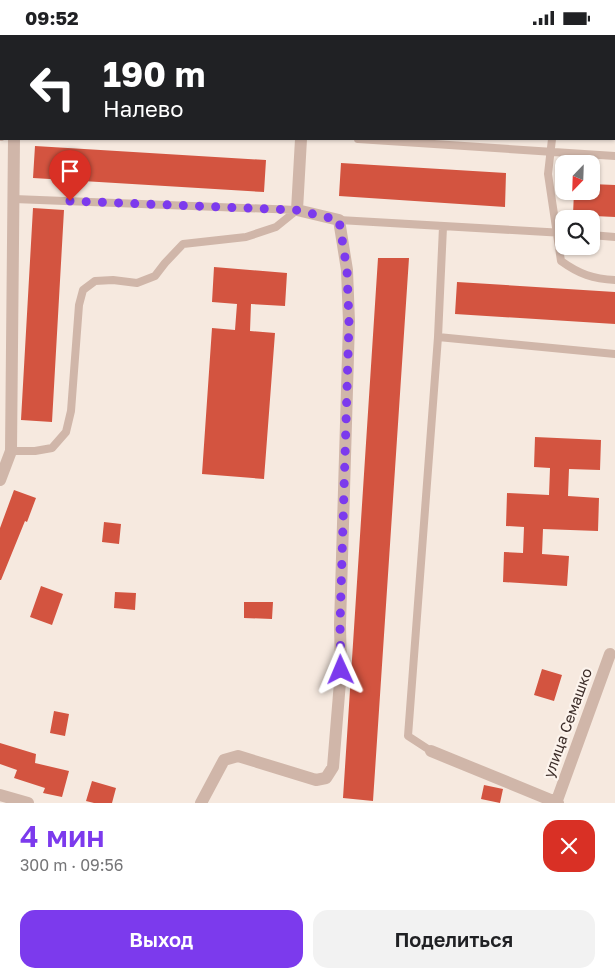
<!DOCTYPE html>
<html lang="ru">
<meta charset="utf-8">
<style>
body{margin:0;font-family:"Golos Text",sans-serif;background:#f2f2f2;color:#202124;height:100vh;display:flex;flex-direction:column;font-size:19px;white-space:nowrap}
*{box-sizing:border-box;margin:0}
p{font-size:16px;color:#757577}
.icon{flex:none;width:28px;height:28px;fill:none;stroke:currentColor;stroke-width:2;stroke-linecap:round;stroke-linejoin:round}
.map{position:relative;height:768px;overflow:hidden}
.panel{display:flex;flex-direction:column;background:#fff;flex:1}
.panel>*{flex:none}
.banner{position:absolute;left:0px;top:0px;width:615px;height:105px;box-shadow:0 1px 4px #0004;background:#202124;color:#fff;overflow:hidden}
.needle{width:32px;rotate:203deg}
.buttons{position:absolute;left:555px;top:120px;display:grid;gap:10px}
.buttons a{display:grid;place-items:center;width:45px;height:45px;border-radius:10px;background:#fff;box-shadow:0 1px 4px #0004;font-size:25px}
.pin{position:absolute;display:grid;place-items:center;width:42px;height:42px;color:#fff;margin:-51px -21px;border-radius:50% 50% 50% 0;rotate:-45deg;box-shadow:0 0 5px #0007}
.pin .icon{rotate:45deg}
.me{position:absolute;width:55px;margin:-28px;rotate:359deg;stroke-linejoin:round;filter:drop-shadow(0 0 4px #0008)}
.turn{display:flex;align-items:center;gap:18px;height:105px;padding:0 20px;font-size:22px}
.turn .icon{width:65px;height:65px;stroke-width:2.5}
.turn b{display:block;font-size:35px;line-height:42px}
.round{display:grid;place-items:center;flex:none;width:52px;height:52px;border-radius:15px;background:#f2f2f2}
.summary{display:flex;align-items:center;justify-content:space-between;height:85px;padding:0 20px}
h1{font-size:30px;font-weight:600;line-height:38px;color:#7c3aed}
.action{display:flex;gap:10px;margin-top:auto;padding:10px 20px}
.action a{flex:1;height:58px;border-radius:15px;background:#7c3aed;color:#fff;font-size:20px;font-weight:600;line-height:58px;text-align:center}
.action a+a{background:#f2f2f2;color:#202124}
.status{display:flex;justify-content:space-between;align-items:center;height:35px;padding:0 25px;background:#fff;direction:ltr}
.status svg{height:14px;fill:currentColor}
.map>svg:first-child{display:block}
</style>
<div class="status"><b>09:52</b><svg viewBox="0 0 49 12"><path d="M0 12V9h3v3zM5 12V6h3v6zM10 12V3h3v9zM15 12V0h3v12zM26 1h20v11H26zM47 4h2v5h-2z"/></svg></div>
<div class="map">
<svg width="615" height="768" viewBox="0 0 615 768">
<rect width="100%" height="100%" fill="#f6e9df"/>
<!-- building -->
<path fill="#d35440" d="M35,111L266,125L264,157L33,143Z
M341,128L506,138L505,172L339,161Z
M591,149L615,150V182L573,180L574,156H591Z
M33,173L64,175L52,387L21,385Z
M378,223H409L373,766L343,763Z
M214,232L287,238L285,271L251,269L250,296L275,298L264,444L202,439L212,293L235,295L237,269L212,267Z
M457,247L615,257V289L455,279Z
M535,402L601,405L600,435L569,434L568,461L599,463L598,496L543,494L542,519L569,521L567,551L503,547L504,517L523,518L524,492L506,491L507,458L549,460L550,433L534,432Z
M14,455L36,463L27,487L25,486L1,545H0V493Z
M104,487L121,489L119,509L102,507Z
M41,551L63,559L52,590L30,582Z
M115,557L136,558L135,575L114,573Z
M244,567H273L272,584L244,583Z
M542,634L562,640L554,666L534,660Z
M54,676L69,679L65,701L50,698Z
M0,708L36,719L35,728L69,736L62,762L43,758L45,753L14,743L17,735L0,729Z
M92,746L116,753L112,768H94L86,766Z
M484,750L503,754L500,768L481,764Z"/>
<g fill="none" stroke-linecap="round" stroke-linejoin="round">
<!-- service -->
<path stroke="#d0b6a9" stroke-width="8" d="M525,1V0
M0,102H1
M358,104L615,121
M552,104L548,139L561,226C579,239 593,244 615,245
M339,185L564,198
M591,200L615,202
M438,302L443,192
M11,416H35L52,413L66,397L71,376L79,270L83,255L95,246L113,245L137,248L155,241L165,228L183,209L246,202L276,192L297,175L14,164
M431,716L408,701L438,302L615,319"/>
<!-- minor -->
<path stroke="#d0b6a9" stroke-width="12" d="M10,0V1
M170,0L189,1
M74,1V0
M307,1V0
M0,56H1
M0,445L11,416L14,104
M431,716L558,768
M0,760L28,768
M201,768L224,725L238,721L316,745L326,743L333,732L341,635L340,590L349,287L347,235L339,185L297,175L301,104
M556,768L610,619"/>
<!-- tertiary -->
<path stroke="#d0b6a9" stroke-width="12" d="M614,57H615"/>
</g>
<g fill="none" stroke-linecap="round" stroke-linejoin="round">
<!-- route -->
<path stroke="#7c3aed" stroke-width="9" stroke-dasharray="0 16.2" d="M70,166L296,175L339,185L347,235L349,287L340,590L341,635"/>
</g>
<g text-anchor="middle" stroke-width="4.5" stroke-linejoin="round" paint-order="stroke">
<!-- street labels -->
<g font-size="15" fill="#3c2d29" stroke="#fcf3ec">
<text transform="translate(568 688) rotate(-70)" y="5">улица Семашко</text>
</g>
</g>
</svg>
<div class="buttons">
<a><svg class="needle" viewBox="-14 -14 28 28"><path d="M0-13l5 13h-10z" fill="#e53935"/><path d="M0 13l5-13h-10z" fill="#757577"/></svg></a>
<a><svg class="icon" aria-label="search" viewBox="0 0 24 24"><circle cx="10" cy="10" r="6"/><path d="M15 15l6 6"/></svg></a>
</div>
<div class="pin" style="left:70px;top:166px;background:#d93025"><svg class="icon" aria-label="arrive" viewBox="0 0 24 24"><path d="M6 21V4h12l-3 4 3 4H6"/></svg></div>
<svg class="me" style="left:341px;top:635px" viewBox="-20 -20 40 40"><path d="M0-17L14 15 0 8-14 15z" fill="#7c3aed" stroke="#fff" stroke-width="4"/></svg>
<div class="banner">
<div class="turn"><svg class="icon" aria-label="left" viewBox="0 0 24 24"><path d="M17 20v-9H6M10 6l-5 5 5 5"/></svg><div><b>190 m</b>Налево</div></div>
</div>
</div>
<section class="panel">
<div class="summary"><div><h1>4 мин</h1><p>300 m · 09:56</p></div><a class="round" style="background:#d93025;color:#fff"><svg class="icon" aria-label="close" viewBox="0 0 24 24"><path d="M6 6l12 12M18 6L6 18"/></svg></a></div>
<div class="action"><a>Выход</a><a>Поделиться</a></div>
</section>
